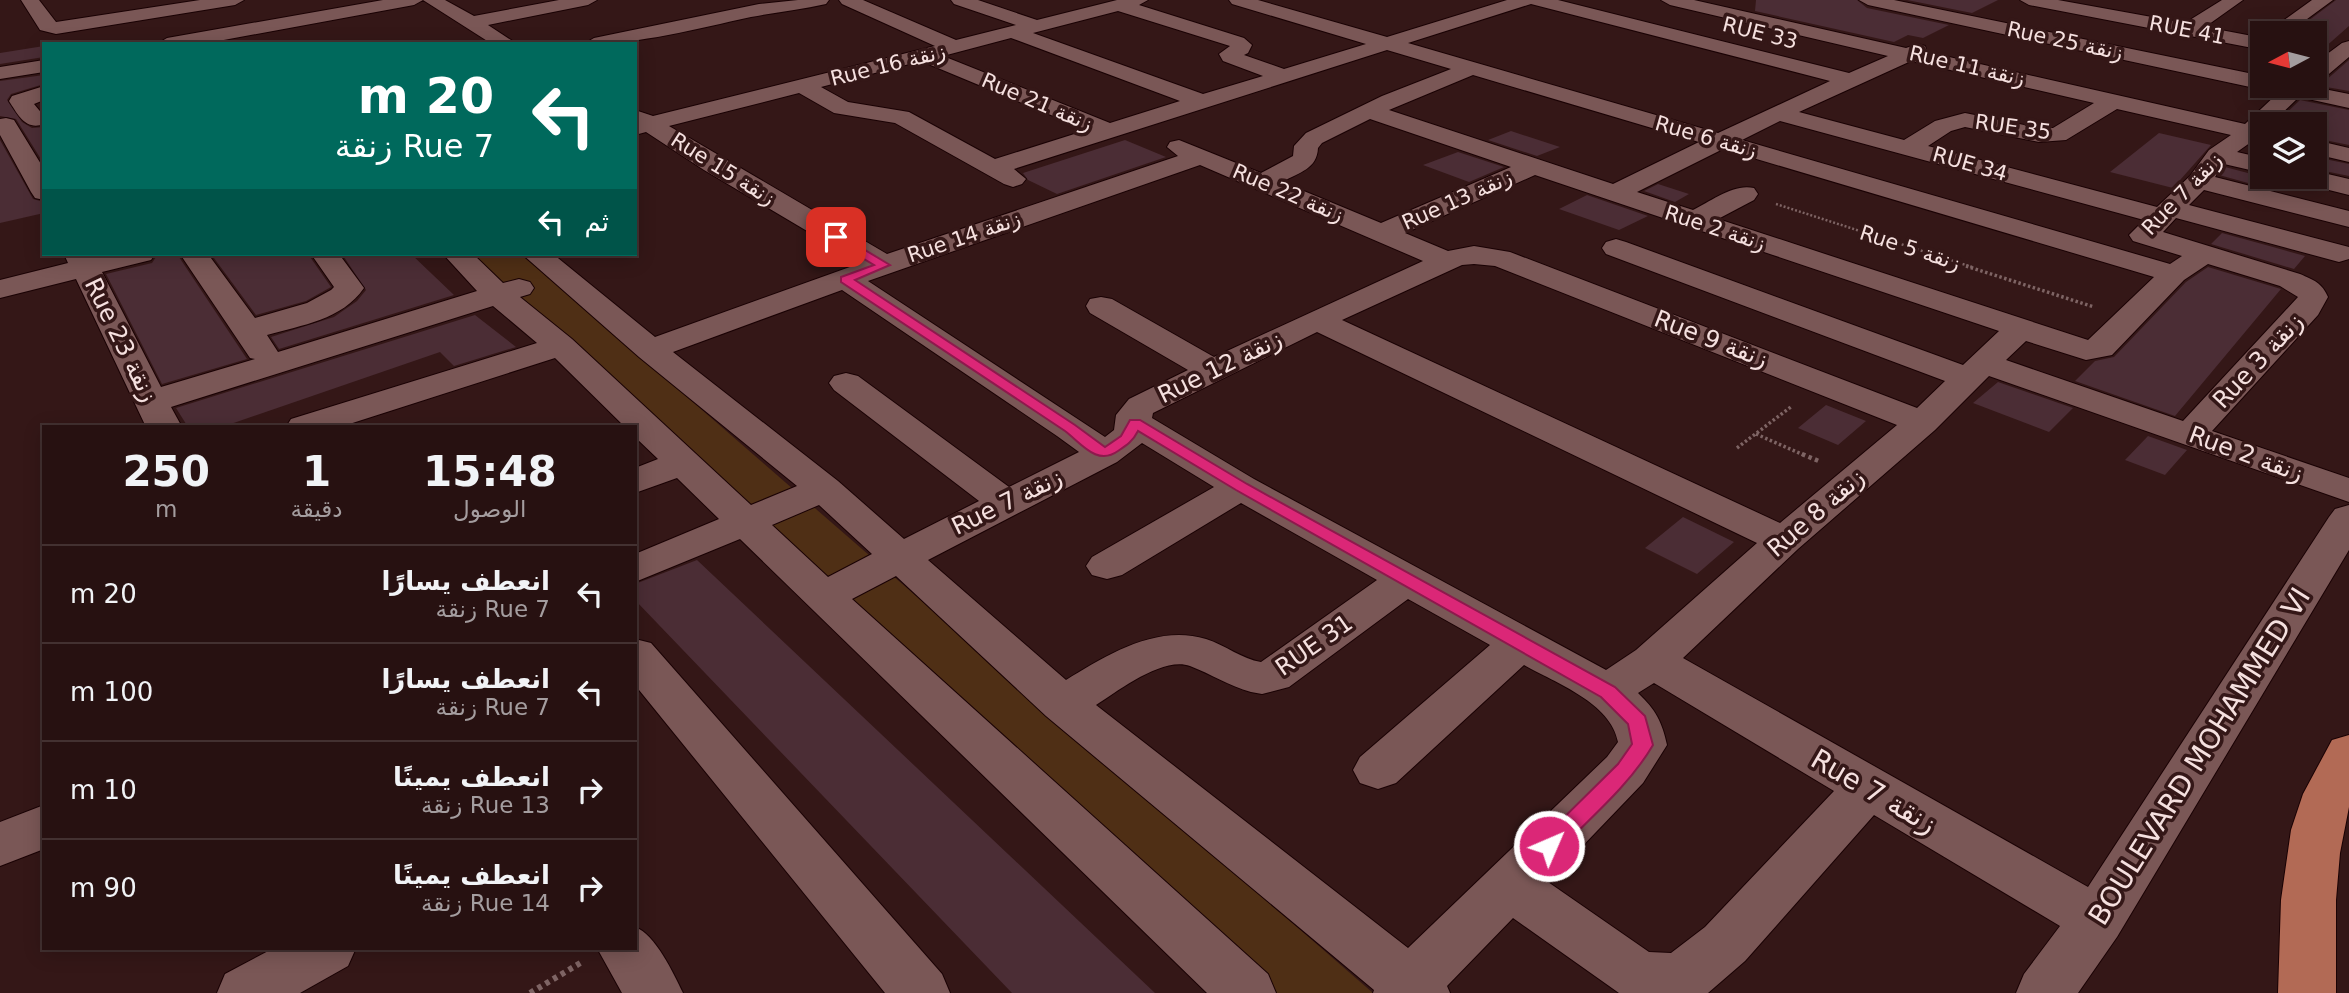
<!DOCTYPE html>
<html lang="ar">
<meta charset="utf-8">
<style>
body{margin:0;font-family:"DejaVu Sans",Vazirmatn,sans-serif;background:#2f1a1a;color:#f1f3f6;direction:rtl;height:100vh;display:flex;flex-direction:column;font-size:26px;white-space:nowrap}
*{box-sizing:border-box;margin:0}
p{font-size:23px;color:#a49d9f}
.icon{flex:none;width:38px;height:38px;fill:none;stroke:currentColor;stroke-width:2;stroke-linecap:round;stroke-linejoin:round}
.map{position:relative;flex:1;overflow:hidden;direction:ltr}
.sheet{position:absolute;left:42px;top:425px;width:595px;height:525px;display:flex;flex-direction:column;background:#271111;border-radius:0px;box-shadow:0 4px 18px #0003,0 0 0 2px #433131;direction:rtl}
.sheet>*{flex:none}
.guide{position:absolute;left:42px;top:42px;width:595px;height:214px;border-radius:0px;box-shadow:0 4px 18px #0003,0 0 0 2px #433131;direction:rtl;background:#00695c;color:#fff;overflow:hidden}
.needle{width:46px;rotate:263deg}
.controls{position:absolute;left:2250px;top:21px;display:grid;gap:14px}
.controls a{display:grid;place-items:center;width:77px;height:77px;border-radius:0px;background:#271111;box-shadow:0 4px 18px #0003,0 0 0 2px #433131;font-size:35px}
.pin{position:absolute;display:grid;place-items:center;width:60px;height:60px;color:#fff;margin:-30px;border-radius:14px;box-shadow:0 4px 10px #0006}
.me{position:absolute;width:77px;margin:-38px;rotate:45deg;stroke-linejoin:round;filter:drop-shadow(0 0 5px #0008)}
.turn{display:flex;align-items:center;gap:24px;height:147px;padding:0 28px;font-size:32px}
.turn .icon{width:91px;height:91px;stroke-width:2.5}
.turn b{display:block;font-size:49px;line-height:60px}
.then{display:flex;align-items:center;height:66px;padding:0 28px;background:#0003;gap:14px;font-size:26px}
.eta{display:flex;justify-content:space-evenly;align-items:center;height:119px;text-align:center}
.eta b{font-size:42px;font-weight:700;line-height:49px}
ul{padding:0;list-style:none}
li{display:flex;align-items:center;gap:21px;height:98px;padding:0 28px;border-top:2px solid #433131}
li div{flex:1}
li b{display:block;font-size:26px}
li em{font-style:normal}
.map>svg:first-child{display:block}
</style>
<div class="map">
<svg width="2349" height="993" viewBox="0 0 2349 993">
<rect width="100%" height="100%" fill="#341717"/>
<!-- green -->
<path fill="#4f2f15" d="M469,254H520L557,284L1373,993H1267L512,298Z"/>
<!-- building -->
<path fill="#4b2d35" d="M1756,0H1857L1867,8L1949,25L1923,38L1908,35L1894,42L1755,11Z
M1907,0H1998L1972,13Z
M2336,0H2349V26L2315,56V33H2292Z
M44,46V57L0,64V53Z
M2349,60V91L2315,85L2325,81Z
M44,75V84L11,94L7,100L22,122L32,128L44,127V164L16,119L0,116V81Z
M2300,100L2349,110V145L2315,138V124H2275Z
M1511,131L1560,147L1537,156L1488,140Z
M2159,133L2211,145L2173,188L2110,172Z
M0,140L33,199L44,202V213L0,223Z
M1125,140L1166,157L1057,194L1028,180L1023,173Z
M1458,152L1504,167L1469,182L1423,165Z
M2315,157L2349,164V176L2315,169Z
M2225,167L2263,177H2269L2259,186L2219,175Z
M1658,184L1689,194L1675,202L1644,191Z
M1587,195L1648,216L1619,230L1559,209Z
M2222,233L2273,247L2305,256L2294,269L2211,244Z
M158,254H177L247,359L162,384L106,274L152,263Z
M211,254H308L331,287L306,301L256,315Z
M342,254H411L454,295L279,349L271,337L334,317L357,301L366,290Z
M2208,267L2281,289L2175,416L2075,381L2095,361L2114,357L2186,282Z
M475,315L516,347L454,366L440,352L222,427H188L176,408Z
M1998,382L2073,408L2049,432L1973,403Z
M1826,405L1866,421L1838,445L1798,428Z
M2148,436L2187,450L2165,475L2125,460Z
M1683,517L1734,542L1697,574L1645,548Z
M697,560L1155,993H1012L635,600V584Z"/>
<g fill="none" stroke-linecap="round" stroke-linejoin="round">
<defs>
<path id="minor" d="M21,0H39L56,22L200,0H244L235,5L56,34L40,30Z
M383,0H445L474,16L559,0H597L588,5L488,25L517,44H492L423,0L414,5L202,44H157L167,38Z
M798,0H829L826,4C801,10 776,12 751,17C696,29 641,44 584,44L594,38L759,4Z
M839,0H863L956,40L1016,25L954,4L951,0H978L1037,20L1117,0H1148L1139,5L1244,38L1252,45L1248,53L1244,55L1284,69L1366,44L1232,4L1229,0H1258L1387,37L1507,0H1558L1849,73L1888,56L1670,5L1661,0H1694L1906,48L1918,44L1925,46L1927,52L2245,124L2278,93L1868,5L1859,0H1894L2263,76V86H2309L2349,94V108L2299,97L2271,124H2263V142L2254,140L2237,152L2263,158V173L2224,164L2215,177L2349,211V227L2204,190L2189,205L2349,247V259L2339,262L2176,218L2163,232L2300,274C2314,280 2322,283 2328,297L2318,315L2212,431L2349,478V502L1989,376L1935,430L1798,549L1683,658L2088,887L2329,517L2335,509L2349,505V550L2117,937L2078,993H2016L2024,974L2060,926L1874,815L1745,961L1708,993H1619L1513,918L1447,986L1450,993H1373L1374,990L1046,716L896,576L852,599L1268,974L1276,993H1207L740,539L635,582V554L719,519L677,478L635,493V468L658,459L635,437V427H625L555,358L340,427H286L291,419L537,343L493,306L171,407L182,427H146L76,279L0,298V280L68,263L64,254H92L94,257L107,254H155L151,260L102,272L161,387L255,359L250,358L180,254H208L255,318L307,303L331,290L334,287L311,254H339L364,288C342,320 302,325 267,335L278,352L477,291L443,254H473L503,283L519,279L530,282L534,288L530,294L520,297L572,339L751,505L797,486L639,357L522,254H553L655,337L861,263L704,170L646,132L635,135V110L653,116L935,46L842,4ZM1531,4L1830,81L1718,133L1408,43ZM1118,11L1230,46L1219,54L1223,61L1263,76L1203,94L1033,33ZM1011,38L1180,101L1110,123L943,56ZM1387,50L1451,69L1382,96L1306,133L1294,146L1293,156L1261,173L1179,140L1170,142L1167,147L1178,156L887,254L669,126L799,93L834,113L895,123L1004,184L1013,187L1022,184L1026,179L1014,169ZM921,61L1087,130L995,159L909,112L848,102L821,87ZM1911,61L2094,103L2053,128H2039L1965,113L1935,121L1904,140L1799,112ZM1473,75L1699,142L1613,184L1389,110ZM2117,109L2231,135L2209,150L2190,176L2157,207L1928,146L1951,131L1965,127L2039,142L2066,140ZM1370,119L1511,167L1381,223L1282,182C1300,172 1317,169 1318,148L1322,143ZM1780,121L2144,220L2129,235L2133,241L2182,256L2170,264L1742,140ZM1723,149L2154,277L2088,340L1718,219L1754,200L1758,194L1754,188C1734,183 1711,201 1693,210L1637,192ZM1200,165L1423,261L1214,357L1112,299L1101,297L1090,299L1086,306L1090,313L1188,370L1129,399L1116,415L1114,430L1105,437L868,281ZM1535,175L1999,331L1963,365L1626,242L1616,239L1606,242L1602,248L1606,254L1945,381L1917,408L1510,252L1474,246L1448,251L1405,233ZM1474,264L1495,266L1897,425L1780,523L1342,320L1462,265ZM2208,264L2280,286L2298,297L2183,421L2006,360L2026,341L2086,360L2112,355L2184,280ZM842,290L1057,436L1079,452L1009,487L858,376L846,373L834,376L829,383L834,390L979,501L904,539L838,481L673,352ZM1317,332L1757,543L1636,650L1606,670L1254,479L1152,418L1153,413ZM1142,443L1214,487L1092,557L1086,566L1092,575L1107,579L1122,575L1241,503L1377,580L1261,662C1242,659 1225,645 1206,639C1156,624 1107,655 1066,680L928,560L1117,462ZM819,505L872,554L828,577L772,525ZM1408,599L1490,645L1360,757L1353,770L1360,783L1378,789L1396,783L1524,665C1556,683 1611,703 1618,742L1607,757L1408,948L1096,705C1118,691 1163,656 1190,666C1211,674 1229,686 1251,692L1262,694L1289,687ZM1654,683L1834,791L1705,927L1671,953L1649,952L1548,882L1643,783L1667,745C1662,722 1656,710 1638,693Z
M2020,0H2058L2185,23L2222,0H2243L2205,27L2263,38V50L2029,5Z
M2312,0H2333L2288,33H2266Z
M2349,41V57L2323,79L2315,80V63L2342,43Z
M44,60V72L0,79V67Z
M44,86V100L34,104L44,116V124C26,131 18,115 9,101L12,96Z
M6,118L14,120L44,169V200L35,198L31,192L0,135V119Z
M2315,140L2349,148V162L2315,154Z
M2315,171L2349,179V195L2297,182L2293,177H2315Z
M635,639L651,643L942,974L950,993H885L635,685Z
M44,805V849L0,866V822Z
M635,927C655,934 674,974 683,993H622L597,948H635Z
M274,948H356L348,966L300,993H217L225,974Z"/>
<path id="major" d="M2349,735V807L2340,853L2336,900V993H2278L2281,900L2291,830L2303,794L2332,740Z"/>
</defs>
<!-- minor casing -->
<use href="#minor" stroke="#1a0204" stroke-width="2"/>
<!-- major casing -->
<use href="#major" stroke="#1a0204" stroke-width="2"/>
<!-- path-far3 -->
<path stroke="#7e6464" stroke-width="2.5" stroke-dasharray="2 2" stroke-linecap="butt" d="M1776,204L1972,267"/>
<!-- path-far2 -->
<path stroke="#7e6464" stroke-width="3.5" stroke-dasharray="2.5 2.5" stroke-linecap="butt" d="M1966,266L2094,307
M1756,434L1806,456
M1737,448L1792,406"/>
<!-- path-far1 -->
<path stroke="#7e6464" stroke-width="4.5" stroke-dasharray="3.5 3.5" stroke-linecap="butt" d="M1802,454L1821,462"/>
<!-- path -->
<path stroke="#7e6464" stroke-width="6" stroke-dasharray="4.5 4.5" stroke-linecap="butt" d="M530,993L582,962"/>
<!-- minor -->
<use href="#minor" fill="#7a5756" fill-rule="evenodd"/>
<!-- major -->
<use href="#major" fill="#b26a55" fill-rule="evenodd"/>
</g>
<!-- route -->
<path fill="#db2777" stroke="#8e194d" stroke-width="2" d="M832,235H840L890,265L855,280L1075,425L1105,447L1121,436L1130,420H1140L1247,484L1615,687L1645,716L1653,745C1629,786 1589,819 1556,853L1549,855L1541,853L1538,846L1541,840L1618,764L1632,744L1628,724L1601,697L1236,490L1138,431C1133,441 1127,445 1118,451C1097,466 1082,444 1065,431L841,282V277L874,265L832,240Z"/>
<g text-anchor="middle" stroke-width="7" stroke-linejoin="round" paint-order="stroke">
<!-- far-street labels -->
<g font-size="21" fill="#f5e0df" stroke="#341717">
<text transform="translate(2187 30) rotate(11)" y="7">RUE 41</text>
<text transform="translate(1760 33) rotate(14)" y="7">RUE 33</text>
<text transform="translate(2065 41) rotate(12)" y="7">Rue 25 زنقة</text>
<text transform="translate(888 65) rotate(-14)" y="7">Rue 16 زنقة</text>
<text transform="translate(1967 66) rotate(13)" y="7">Rue 11 زنقة</text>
<text transform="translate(1037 102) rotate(23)" y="7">Rue 21 زنقة</text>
<text transform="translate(2013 127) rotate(8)" y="7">RUE 35</text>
<text transform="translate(1706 137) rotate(16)" y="7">Rue 6 زنقة</text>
<text transform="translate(1970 164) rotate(16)" y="7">RUE 34</text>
<text transform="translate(723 169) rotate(32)" y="7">Rue 15 زنقة</text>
<text transform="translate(1288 193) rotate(23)" y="7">Rue 22 زنقة</text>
<text transform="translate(2182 194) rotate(-46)" y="7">Rue 7 زنقة</text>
<text transform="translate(1457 200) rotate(-24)" y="7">Rue 13 زنقة</text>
<text transform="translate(1715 228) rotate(18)" y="7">Rue 2 زنقة</text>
<text transform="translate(964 237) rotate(-19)" y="7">Rue 14 زنقة</text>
<text transform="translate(1910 248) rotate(18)" y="7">Rue 5 زنقة</text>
</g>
<!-- street labels -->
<g font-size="24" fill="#f5e0df" stroke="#341717">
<text transform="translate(1711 339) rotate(21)" y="8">Rue 9 زنقة</text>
<text transform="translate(121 340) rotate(64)" y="8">Rue 23 زنقة</text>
<text transform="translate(2258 361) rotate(-47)" y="8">Rue 3 زنقة</text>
<text transform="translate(1220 367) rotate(-26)" y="8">Rue 12 زنقة</text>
<text transform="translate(2246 454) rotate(20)" y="8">Rue 2 زنقة</text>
<text transform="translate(1007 502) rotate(-26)" y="8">Rue 7 زنقة</text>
<text transform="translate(1816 513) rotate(-41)" y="8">Rue 8 زنقة</text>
<text transform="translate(1314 645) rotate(-35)" y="8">RUE 31</text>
</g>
<!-- near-street labels -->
<g font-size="28" fill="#f5e0df" stroke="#341717">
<text transform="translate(2199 756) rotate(-58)" y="10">BOULEVARD MOHAMMED VI</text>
<text transform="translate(1874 791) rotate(30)" y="10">Rue 7 زنقة</text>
</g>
</g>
</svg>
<div class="controls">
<a><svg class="needle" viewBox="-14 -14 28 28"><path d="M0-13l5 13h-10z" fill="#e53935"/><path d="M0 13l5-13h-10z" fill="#a49d9f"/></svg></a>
<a><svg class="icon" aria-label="layers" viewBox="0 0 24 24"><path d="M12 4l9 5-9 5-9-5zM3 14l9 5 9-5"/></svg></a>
</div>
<div class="pin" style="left:836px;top:237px;background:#d93025"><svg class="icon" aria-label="arrive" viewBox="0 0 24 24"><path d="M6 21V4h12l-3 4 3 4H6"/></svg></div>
<svg class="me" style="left:1549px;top:846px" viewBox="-20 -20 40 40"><circle r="17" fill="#db2777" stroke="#fff" stroke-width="3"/><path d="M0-11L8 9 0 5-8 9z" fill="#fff"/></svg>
<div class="guide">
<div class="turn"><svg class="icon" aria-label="left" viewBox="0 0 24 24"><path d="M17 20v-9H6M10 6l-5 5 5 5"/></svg><div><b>20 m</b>Rue 7 زنقة</div></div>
<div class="then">ثم<svg class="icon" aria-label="left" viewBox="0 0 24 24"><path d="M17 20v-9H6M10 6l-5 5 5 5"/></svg></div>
</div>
<section class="sheet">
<div class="eta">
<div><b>15:48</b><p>الوصول</p></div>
<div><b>1</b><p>دقيقة</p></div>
<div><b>250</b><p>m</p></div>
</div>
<ul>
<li><svg class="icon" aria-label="left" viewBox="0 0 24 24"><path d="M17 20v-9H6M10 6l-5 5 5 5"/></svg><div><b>انعطف يسارًا</b><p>Rue 7 زنقة</p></div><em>20 m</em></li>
<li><svg class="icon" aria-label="left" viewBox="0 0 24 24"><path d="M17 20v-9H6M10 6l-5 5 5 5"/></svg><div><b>انعطف يسارًا</b><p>Rue 7 زنقة</p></div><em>100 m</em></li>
<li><svg class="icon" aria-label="right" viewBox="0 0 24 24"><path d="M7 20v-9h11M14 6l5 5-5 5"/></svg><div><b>انعطف يمينًا</b><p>Rue 13 زنقة</p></div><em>10 m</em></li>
<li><svg class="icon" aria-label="right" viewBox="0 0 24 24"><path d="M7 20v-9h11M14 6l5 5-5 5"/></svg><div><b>انعطف يمينًا</b><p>Rue 14 زنقة</p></div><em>90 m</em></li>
</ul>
</section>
</div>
